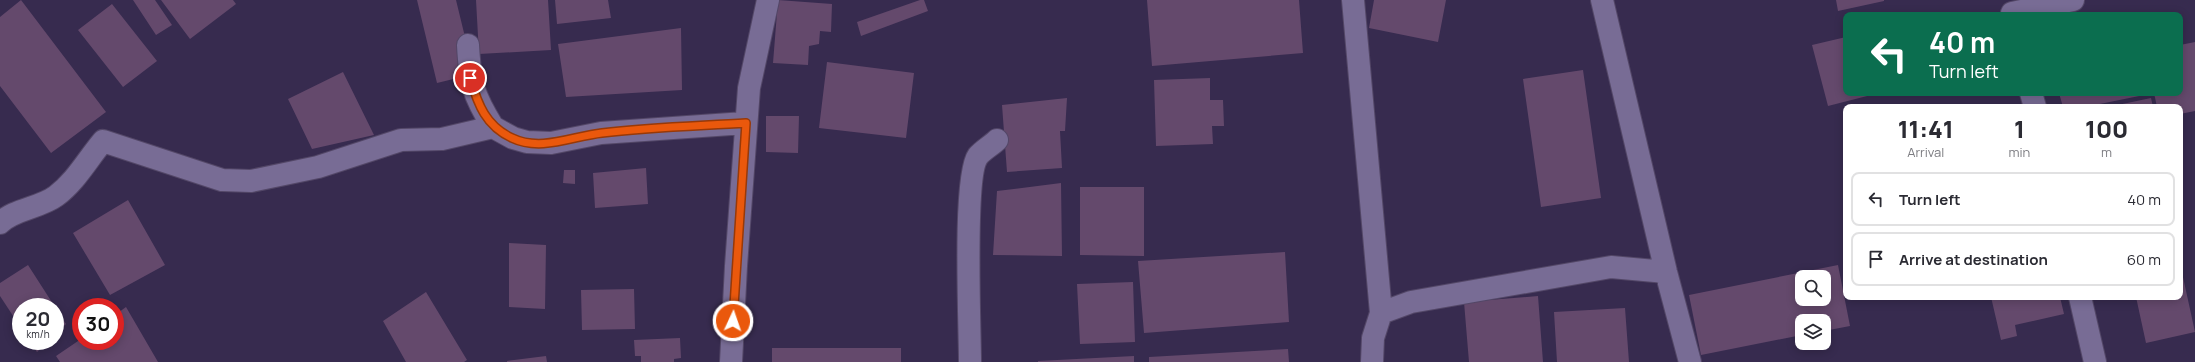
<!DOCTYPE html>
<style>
body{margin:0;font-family:Manrope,sans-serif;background:#f2f2f3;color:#2b2b33;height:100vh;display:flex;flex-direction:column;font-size:15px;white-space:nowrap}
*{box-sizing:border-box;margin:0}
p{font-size:13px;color:#7c7c81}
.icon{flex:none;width:22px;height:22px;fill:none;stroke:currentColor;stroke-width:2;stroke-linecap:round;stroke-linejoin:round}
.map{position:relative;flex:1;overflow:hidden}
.panel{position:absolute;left:1843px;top:104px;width:340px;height:196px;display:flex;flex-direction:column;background:#fff;border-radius:8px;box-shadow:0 2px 10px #0003}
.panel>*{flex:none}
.banner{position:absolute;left:1843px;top:12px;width:340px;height:84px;border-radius:8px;box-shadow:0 2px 10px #0003;background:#0b6e4f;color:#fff;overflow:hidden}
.buttons{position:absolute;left:1795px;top:270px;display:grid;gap:8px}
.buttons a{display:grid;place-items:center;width:36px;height:36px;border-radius:8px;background:#fff;box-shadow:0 2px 10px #0003;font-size:20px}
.speed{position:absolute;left:12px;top:298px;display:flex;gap:8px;font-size:20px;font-weight:700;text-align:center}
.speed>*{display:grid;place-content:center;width:52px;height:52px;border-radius:50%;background:#fff;box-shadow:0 2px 10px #0003;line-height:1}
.speed small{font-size:10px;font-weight:400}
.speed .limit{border:6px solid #d22;background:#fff;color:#111}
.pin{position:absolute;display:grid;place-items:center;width:34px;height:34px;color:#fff;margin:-17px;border:2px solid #fff;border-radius:50%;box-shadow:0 1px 4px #0007}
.me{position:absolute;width:44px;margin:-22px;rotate:3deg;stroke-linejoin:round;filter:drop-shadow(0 0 3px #0008)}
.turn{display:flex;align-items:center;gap:14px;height:84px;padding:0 20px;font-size:18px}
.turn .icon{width:52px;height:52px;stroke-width:2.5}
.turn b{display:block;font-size:28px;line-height:34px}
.eta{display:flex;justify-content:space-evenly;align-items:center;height:68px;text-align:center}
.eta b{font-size:24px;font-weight:800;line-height:28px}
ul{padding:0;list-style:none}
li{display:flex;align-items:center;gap:12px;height:54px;margin:0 8px 6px;padding:0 12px;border:2px solid #e1e1e2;border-radius:8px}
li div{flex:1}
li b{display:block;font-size:15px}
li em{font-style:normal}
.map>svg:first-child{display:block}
</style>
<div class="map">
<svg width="2195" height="362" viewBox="0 0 2195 362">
<rect width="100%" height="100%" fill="#372b4f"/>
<!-- building -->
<path fill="#64496c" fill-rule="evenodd" d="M21,0L106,112L51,153L0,86V17Z
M133,0H155L172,25L156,35Z
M161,0H233L236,4L190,39Z
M417,0H456L474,74L437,83Z
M476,0H548L551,50L479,54Z
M555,0H608L611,18L557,24Z
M778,0L832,4L831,32L820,31L819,44L809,46L808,65L773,63Z
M920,0H924L928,11L861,36L857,22Z
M1147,0H1299L1303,53L1152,66Z
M1374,0H1446L1438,42L1369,28Z
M1836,0H1884V1L1838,11Z
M112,4L157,61L123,87L78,30Z
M681,28L682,90L566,97L558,44Z
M1846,37V93L1875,94L1828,106L1812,45Z
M2195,42V111L2180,114V107H2157L2154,93H2180V45Z
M827,62L914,73L906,138L819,128Z
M1583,70L1601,198L1541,207L1523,79Z
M343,72L374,135L312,149L288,99Z
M1210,78V100H1223L1224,126H1212L1213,144L1156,146L1154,80Z
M2059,93H2148L2149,94L2085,107H2063Z
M1067,98L1065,131H1060L1062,168L1007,172L1002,105Z
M2151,98L2153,107H2113V106Z
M766,116H799L798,153L766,152Z
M646,168L648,204L595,208L593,173Z
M564,170H575V184L563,183Z
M1061,183L1062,256L993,255L997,191Z
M1080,187H1144V256L1080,255Z
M128,200L165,265L110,295L73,233Z
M509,243L546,245L545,309L509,307Z
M1285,252L1289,322L1144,333L1138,261Z
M28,265L55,307H21V328L0,296V283Z
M1838,265L1850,326L1824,331V321H1802V335L1701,355L1689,295ZM1802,277H1824V299H1802Z
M2181,268L2195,332L2146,343L2136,297H2180Z
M1133,282L1135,342L1080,344L1077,284Z
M634,289L635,329L582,330L581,290Z
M426,292L467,360L464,362H406L383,321Z
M1538,296L1543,362H1469L1464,302Z
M1991,297H2060L2064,314L2015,325L2017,336L2001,340Z
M126,307L158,362H60L56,356L81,339V341H115V315Z
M55,308L66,324L55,334Z
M1625,308L1629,362H1557L1554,312Z
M680,338L681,358L674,359V362H641V356H635L634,340Z
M30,341H48L37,352Z
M772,348H901V362H772Z
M1288,349L1289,362H1149V357Z
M546,356L547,362H507V361Z
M1134,356V362H1038V361Z"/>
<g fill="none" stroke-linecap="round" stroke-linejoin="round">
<defs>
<path id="minor" d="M1353,0L1381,313L1373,338L1372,362
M1602,0L1666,272L1690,362
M2012,13L2073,0
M468,45C470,83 473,95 493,127
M2031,93L2035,107
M0,223C14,209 40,208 56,196C76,181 87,160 103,141L222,180L251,181L318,167L401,140L442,139L493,127L513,138L527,142L551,143L601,133L745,123
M2080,297L2095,362
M1381,313L1411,302L1611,267L1666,272
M731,362L736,266L749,88L768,0
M970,362C970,328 963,176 978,156C983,150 992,145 997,140"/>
</defs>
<!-- minor casing -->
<use href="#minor" stroke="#534767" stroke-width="24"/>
<!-- minor -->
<use href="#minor" stroke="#786c95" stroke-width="22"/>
</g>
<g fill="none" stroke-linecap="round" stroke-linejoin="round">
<defs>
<path id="route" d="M470,78C478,105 486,126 512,138C541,152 573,136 602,133C650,127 698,126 746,123L733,321"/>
</defs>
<!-- route casing -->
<use href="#route" stroke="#983908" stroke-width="10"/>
<!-- route -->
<use href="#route" stroke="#ea580c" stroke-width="7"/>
</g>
</svg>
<div class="buttons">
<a><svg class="icon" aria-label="search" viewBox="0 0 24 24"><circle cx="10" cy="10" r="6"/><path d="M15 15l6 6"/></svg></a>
<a><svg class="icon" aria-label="layers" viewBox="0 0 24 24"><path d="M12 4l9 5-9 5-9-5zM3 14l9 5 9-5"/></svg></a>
</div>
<div class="speed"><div>20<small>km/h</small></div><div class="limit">30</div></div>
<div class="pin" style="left:470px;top:78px;background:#d93025"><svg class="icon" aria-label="arrive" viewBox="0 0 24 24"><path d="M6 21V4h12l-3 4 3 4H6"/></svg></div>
<svg class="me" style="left:733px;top:321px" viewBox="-20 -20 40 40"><circle r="17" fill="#ea580c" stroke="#fff" stroke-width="3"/><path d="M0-11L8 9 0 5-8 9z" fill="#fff"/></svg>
<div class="banner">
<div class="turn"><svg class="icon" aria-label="left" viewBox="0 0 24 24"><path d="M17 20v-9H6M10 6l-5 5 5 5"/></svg><div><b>40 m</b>Turn left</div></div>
</div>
<section class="panel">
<div class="eta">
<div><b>11:41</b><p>Arrival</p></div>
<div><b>1</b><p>min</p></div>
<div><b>100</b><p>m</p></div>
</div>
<ul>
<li><svg class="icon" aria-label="left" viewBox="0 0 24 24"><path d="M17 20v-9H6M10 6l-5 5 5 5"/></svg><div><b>Turn left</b></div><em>40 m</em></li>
<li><svg class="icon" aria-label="arrive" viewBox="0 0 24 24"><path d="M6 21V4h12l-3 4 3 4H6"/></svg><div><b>Arrive at destination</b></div><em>60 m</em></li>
</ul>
</section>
</div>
